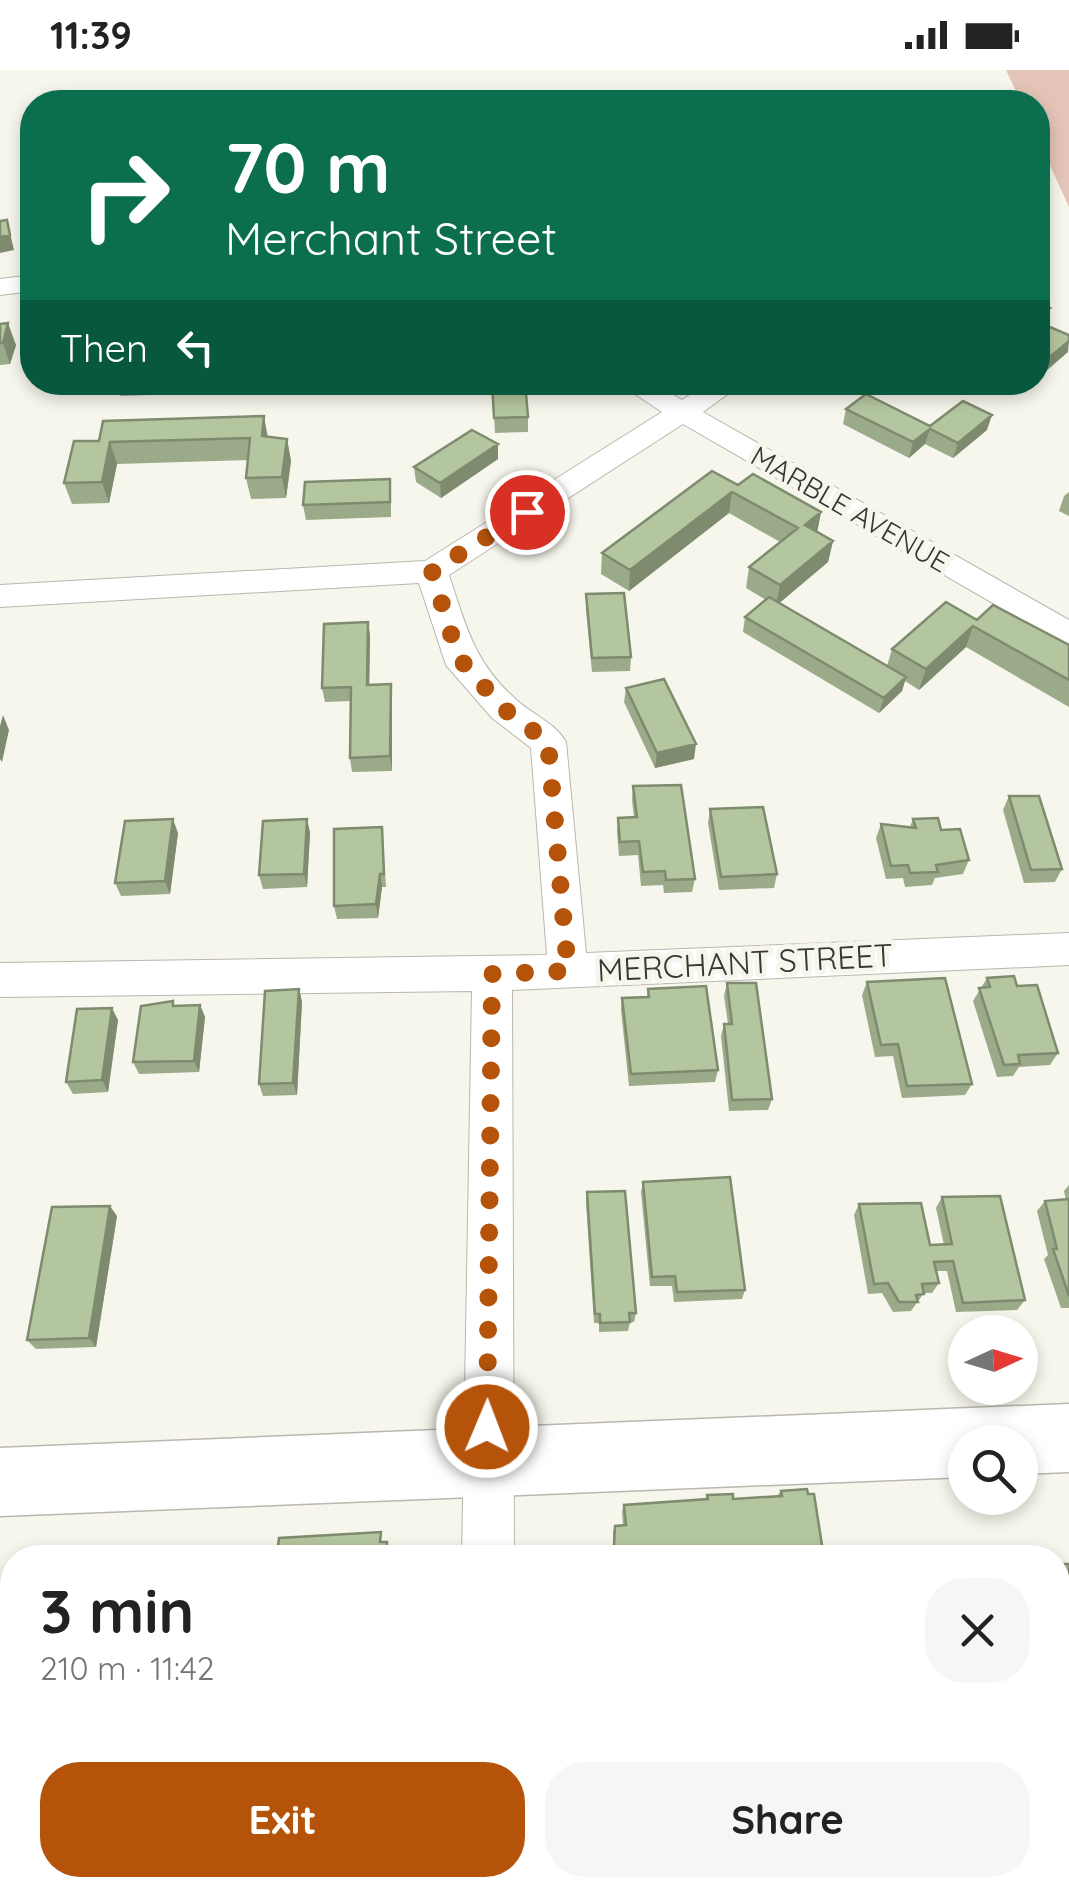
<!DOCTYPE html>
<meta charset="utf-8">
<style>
body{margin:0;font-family:Quicksand,sans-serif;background:#f6f6f6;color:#222;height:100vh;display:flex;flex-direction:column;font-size:38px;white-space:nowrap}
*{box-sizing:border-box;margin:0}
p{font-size:32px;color:#767676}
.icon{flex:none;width:55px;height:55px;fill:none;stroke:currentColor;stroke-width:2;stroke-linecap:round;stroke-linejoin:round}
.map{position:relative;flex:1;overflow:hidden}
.sheet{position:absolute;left:0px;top:1475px;width:1070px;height:352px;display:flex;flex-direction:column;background:#fff;border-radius:40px 40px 0 0;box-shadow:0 5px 15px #0003}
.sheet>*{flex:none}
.guide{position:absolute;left:20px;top:20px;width:1030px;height:305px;border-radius:40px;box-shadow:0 5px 15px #0003;background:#0b6e4f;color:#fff;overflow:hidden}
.needle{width:65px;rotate:86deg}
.buttons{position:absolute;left:948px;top:1245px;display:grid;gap:20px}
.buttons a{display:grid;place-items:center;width:90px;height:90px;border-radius:50%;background:#fff;box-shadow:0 5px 15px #0003;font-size:50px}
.pin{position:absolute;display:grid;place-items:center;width:85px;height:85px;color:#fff;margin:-42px;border:5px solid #fff;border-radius:50%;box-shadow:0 2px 10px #0007}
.me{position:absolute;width:110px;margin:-55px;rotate:1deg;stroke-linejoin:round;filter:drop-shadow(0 0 8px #0008)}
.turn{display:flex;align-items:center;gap:35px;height:210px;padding:0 40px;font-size:45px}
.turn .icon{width:130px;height:130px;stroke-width:2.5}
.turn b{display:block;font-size:70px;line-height:85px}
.then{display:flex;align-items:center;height:95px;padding:0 40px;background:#0003;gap:20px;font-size:38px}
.round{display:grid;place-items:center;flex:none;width:105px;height:105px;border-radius:40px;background:#f6f6f6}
.summary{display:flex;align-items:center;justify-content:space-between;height:170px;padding:0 40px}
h1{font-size:60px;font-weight:700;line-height:75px}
.action{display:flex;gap:20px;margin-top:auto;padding:20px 40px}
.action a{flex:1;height:115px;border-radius:40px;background:#b45309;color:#fff;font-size:40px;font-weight:700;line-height:115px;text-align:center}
.action a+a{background:#f6f6f6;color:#222}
.status{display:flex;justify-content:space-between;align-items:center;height:70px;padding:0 50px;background:#fff;direction:ltr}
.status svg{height:28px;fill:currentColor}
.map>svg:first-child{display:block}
</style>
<div class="status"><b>11:39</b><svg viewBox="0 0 49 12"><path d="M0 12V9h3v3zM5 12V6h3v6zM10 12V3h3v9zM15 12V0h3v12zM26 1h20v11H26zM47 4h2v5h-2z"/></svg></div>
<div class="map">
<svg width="1069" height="1827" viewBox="0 0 1069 1827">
<rect width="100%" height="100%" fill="#f7f6ec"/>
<!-- green -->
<path fill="#e4c4b7" d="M1006,0H1069V137L1038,69V32H1021Z"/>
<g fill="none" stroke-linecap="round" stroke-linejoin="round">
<defs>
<path id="street" d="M32,205V221L0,225V209Z
M617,312H652L682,330L710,312H744L703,342L1069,550V577L683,354L449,505C466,557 475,595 519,632C534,645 556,654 566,672L586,883L1069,863V895L512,920L514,1488H462L472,921L0,927V893L547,885L531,678L492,648L446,595L419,513L0,537V515L425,491L662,342Z
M465,1815H523V1827H465Z"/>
<path id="secondary" d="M1069,1334V1402L1020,1404V1372H965V1407L0,1446V1378Z"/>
</defs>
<!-- street casing -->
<use href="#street" stroke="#b9b7ae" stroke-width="2"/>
<!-- secondary casing -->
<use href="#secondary" stroke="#b9b7ae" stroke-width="3"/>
<!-- street -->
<use href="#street" fill="#fff" fill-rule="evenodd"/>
<!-- secondary -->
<use href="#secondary" fill="#fff" fill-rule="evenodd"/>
</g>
<!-- wall -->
<path fill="#9baa89" d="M0,254L16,275L10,294L0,295Z
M116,312H274V321L120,326Z
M492,312L528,347V362L495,363Z
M840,312H869L858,321Z
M846,339L930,356L987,360L953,388L925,374L909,388L843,354Z
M268,367L287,369L291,391L286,428L251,429L246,408L248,390L117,394L109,433L72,434L64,413L74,371Z
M498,389L441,428L416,412L414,397Z
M738,415L821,442L817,462L833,471L828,492L779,533L887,596L892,579L977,550L1069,575V637L966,577L919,620L905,611L902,621L879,643L743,562L745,547L766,530L746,518L749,497L780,472L729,443L629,521L601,504L602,483Z
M1069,422V446L1059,441L1064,426Z
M391,424V447L306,450L303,435Z
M586,524L631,587L630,601L592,602L586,539Z
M368,552L370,566L369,615L391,614L392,629V701L352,702L350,688L351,631L325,632L322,618Z
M626,618L694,689L655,698L624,632Z
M633,716L695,809L692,822L664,823L663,815L641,816L638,785L619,786L617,762L618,748H634L632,730Z
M1009,726L1062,799L1055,812L1024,813L1003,740Z
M710,739L777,804L774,818L719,820L708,753Z
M307,749L310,763L307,817L263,819L259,805Z
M913,749L941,760L969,790L963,804L935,808L932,815L905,817L903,808L886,809L876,768L881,754L910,757Z
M382,757L386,817H382L378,848L337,849L334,836Z
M178,763L170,824L121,826L115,813Z
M987,908L1017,916L1058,983L1050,995L1019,997L1013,1006L997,1007L973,931Z
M867,912L972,1014L965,1025L902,1028L893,986L875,987L862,925Z
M727,913L772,1029L768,1040L729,1041L721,966L724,954H728L724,926Z
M299,919L302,932L297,1025L263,1026L259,1014Z
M648,919L718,1000L715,1012L629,1016L621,940L622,928L647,927Z
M173,931L175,936L200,935L205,947L199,1002L139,1004L133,992Z
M118,950L108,1022L73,1024L66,1012Z
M643,1112L745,1220L742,1229L674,1232L672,1216H650L641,1122Z
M1069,1115V1238H1061L1044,1189L1048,1185L1037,1141L1045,1131L1066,1130L1064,1121Z
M587,1122L636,1243L634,1252H630L628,1261L599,1262V1253H594L586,1133Z
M942,1127L1025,1230L1017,1240L956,1242L947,1201H936L939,1213L932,1223H924L911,1241L893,1242L882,1223L868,1224L854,1145L859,1134L930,1175H944L936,1138Z
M117,1146L96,1277L36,1279L27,1270Z
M781,1421L824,1488H615L613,1480V1462L615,1456L623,1455L622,1441L624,1435L705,1429L707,1425L733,1429L777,1426Z
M1058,1494H1069V1579L1058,1580Z
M1069,1711V1801H1062L1058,1778V1712Z"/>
<!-- shaded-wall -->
<path fill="#7e8b6f" d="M7,150L14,180L0,183V167Z
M1043,168L1039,183L1038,184V172Z
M1050,238L1045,254L1038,260V248Z
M8,253L16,275L10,294L3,273Z
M1069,271L1068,282L1038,308V297Z
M859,312H869L858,321Z
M992,345L987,360L953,388L958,373Z
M264,346L268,368L262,366Z
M930,359L925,374L909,388L913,372Z
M287,369L291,391L286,428L282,407Z
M110,372L117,394L109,433L102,412Z
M498,374V389L441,428L440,413Z
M732,422L729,443L629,521L630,500Z
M821,442L817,463L805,455Z
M833,471L828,492L776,536L780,515Z
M368,552L370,566L369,629L367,615Z
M973,556L966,577L919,620L926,599Z
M906,607L902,621L879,643L884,628Z
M391,614L392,629V701L390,686Z
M3,645L9,660L2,692L0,689V656Z
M696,674L694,689L655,698L657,683Z
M173,749L178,763L170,824L165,811Z
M307,749L310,763L307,817L304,804Z
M380,804L382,817L378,848L376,834Z
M299,919L302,932L297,1025L293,1013Z
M200,935L205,947L199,1002L194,991Z
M112,938L118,950L108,1022L102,1010Z
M110,1136L117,1146L96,1277L89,1268Z"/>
<!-- building -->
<path fill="#b4c69f" stroke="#7e8b6f" stroke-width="2.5" d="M7,150L10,165L0,167V151Z
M1038,233L1050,238L1038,248Z
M8,253L3,273H0V254Z
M1045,255L1069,265V271L1038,297V261Z
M492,312H525L528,347L494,348Z
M866,324L930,356L963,331L992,345L958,373L930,359L913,372L846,339Z
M264,346L262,366L287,369L282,407L246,408L250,368L110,372L102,412L64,413L74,371H99L103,351Z
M472,360L498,374L440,413L414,397Z
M712,401L738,415L753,404L821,442L805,455L833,471L780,515L749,497L798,458L732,422L630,500L602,483Z
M390,409V432L303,435L305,412Z
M624,523L631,587L592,588L586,524Z
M769,527L906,607L884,628L745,547Z
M946,532L977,550L993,535L1069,575V610L973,556L926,599L892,579Z
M368,552L367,615L391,614L390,686L350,688L351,617L322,618L324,554Z
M664,609L696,674L657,683L626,618Z
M681,715L695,809L666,810L665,801L643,802L639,771L620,772L618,748L637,747L633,716Z
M1009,726H1039L1062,799L1031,800Z
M763,737L777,804L721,807L710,739Z
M938,748L941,760L960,759L969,790L936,795L938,802L910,803L908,795L891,796L881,754L916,758L913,749Z
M173,749L165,811L115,813L125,751Z
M307,749L304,804L259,805L263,751Z
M382,757L384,804H380L376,834L334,836V759Z
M1014,906L1017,916L1037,915L1058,983L1018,985L1020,994L1004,995L979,918L990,917L987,908Z
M945,908L972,1014L907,1016L898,974L881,975L867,912Z
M727,913H756L772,1029L732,1030L724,954H732Z
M706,916L718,1000L631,1004L622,928L649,927L648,919Z
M299,919L293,1013L259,1014L265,921Z
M173,931V936L200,935L194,991L133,992L141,936Z
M112,938L102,1010L66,1012L77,939Z
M730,1107L745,1220L677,1222L675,1206L652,1207L643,1112Z
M625,1121L636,1243H629L630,1252L600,1253V1244H595L587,1122Z
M1000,1126L1025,1230L963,1233L953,1191L934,1192L939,1213L922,1214L924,1224L916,1225L918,1232H899L888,1213L874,1214L859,1134L921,1133L930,1175L952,1174L942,1127Z
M1069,1129V1226L1053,1179H1057L1045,1131Z
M110,1136L89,1268L27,1270L52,1137Z
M807,1419L808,1424H814L824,1488H627V1484H617L614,1475L615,1456L626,1455L624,1435L708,1429L707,1425L733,1424V1429L782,1426L781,1421Z
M381,1462L380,1472H387V1488H258V1477L278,1476L279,1468Z
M1058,1494H1069V1575L1063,1576L1058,1550Z
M1069,1711V1781L1058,1728V1712Z
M264,1815H398V1823L347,1825V1827H263Z"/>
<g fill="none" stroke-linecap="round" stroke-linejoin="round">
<!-- route -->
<path stroke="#b45309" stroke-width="18" stroke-dasharray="0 32.4" d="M487,1357L492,904L568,901L548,672L504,639L458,587L432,501L527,442"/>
</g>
<g text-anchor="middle" stroke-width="10" stroke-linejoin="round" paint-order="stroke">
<!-- far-street labels -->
<g font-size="28" fill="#383734" stroke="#f7f6ec">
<text transform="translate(850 439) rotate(30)" y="10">MARBLE AVENUE</text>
</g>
<!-- street labels -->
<g font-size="32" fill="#383734" stroke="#f7f6ec">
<text transform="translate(745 893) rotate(-3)" y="11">MERCHANT STREET</text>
</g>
</g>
</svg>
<div class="buttons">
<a><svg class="needle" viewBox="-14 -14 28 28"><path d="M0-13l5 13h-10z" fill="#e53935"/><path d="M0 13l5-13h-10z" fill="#767676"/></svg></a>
<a><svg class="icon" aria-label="search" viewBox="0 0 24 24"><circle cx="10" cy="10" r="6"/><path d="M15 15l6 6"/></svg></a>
</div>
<div class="pin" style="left:527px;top:442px;background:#d93025"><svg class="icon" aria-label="arrive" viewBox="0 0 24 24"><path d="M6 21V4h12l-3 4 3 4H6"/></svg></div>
<svg class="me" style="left:487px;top:1357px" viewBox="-20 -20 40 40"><circle r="17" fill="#b45309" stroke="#fff" stroke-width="3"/><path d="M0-11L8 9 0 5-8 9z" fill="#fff"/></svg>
<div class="guide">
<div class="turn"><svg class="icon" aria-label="right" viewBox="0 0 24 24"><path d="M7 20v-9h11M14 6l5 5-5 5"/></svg><div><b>70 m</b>Merchant Street</div></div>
<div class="then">Then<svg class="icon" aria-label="left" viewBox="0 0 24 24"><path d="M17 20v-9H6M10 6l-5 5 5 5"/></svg></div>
</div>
<section class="sheet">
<div class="summary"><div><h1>3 min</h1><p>210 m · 11:42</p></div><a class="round"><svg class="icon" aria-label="close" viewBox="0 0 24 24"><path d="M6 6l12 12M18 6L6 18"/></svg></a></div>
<div class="action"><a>Exit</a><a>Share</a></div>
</section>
</div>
